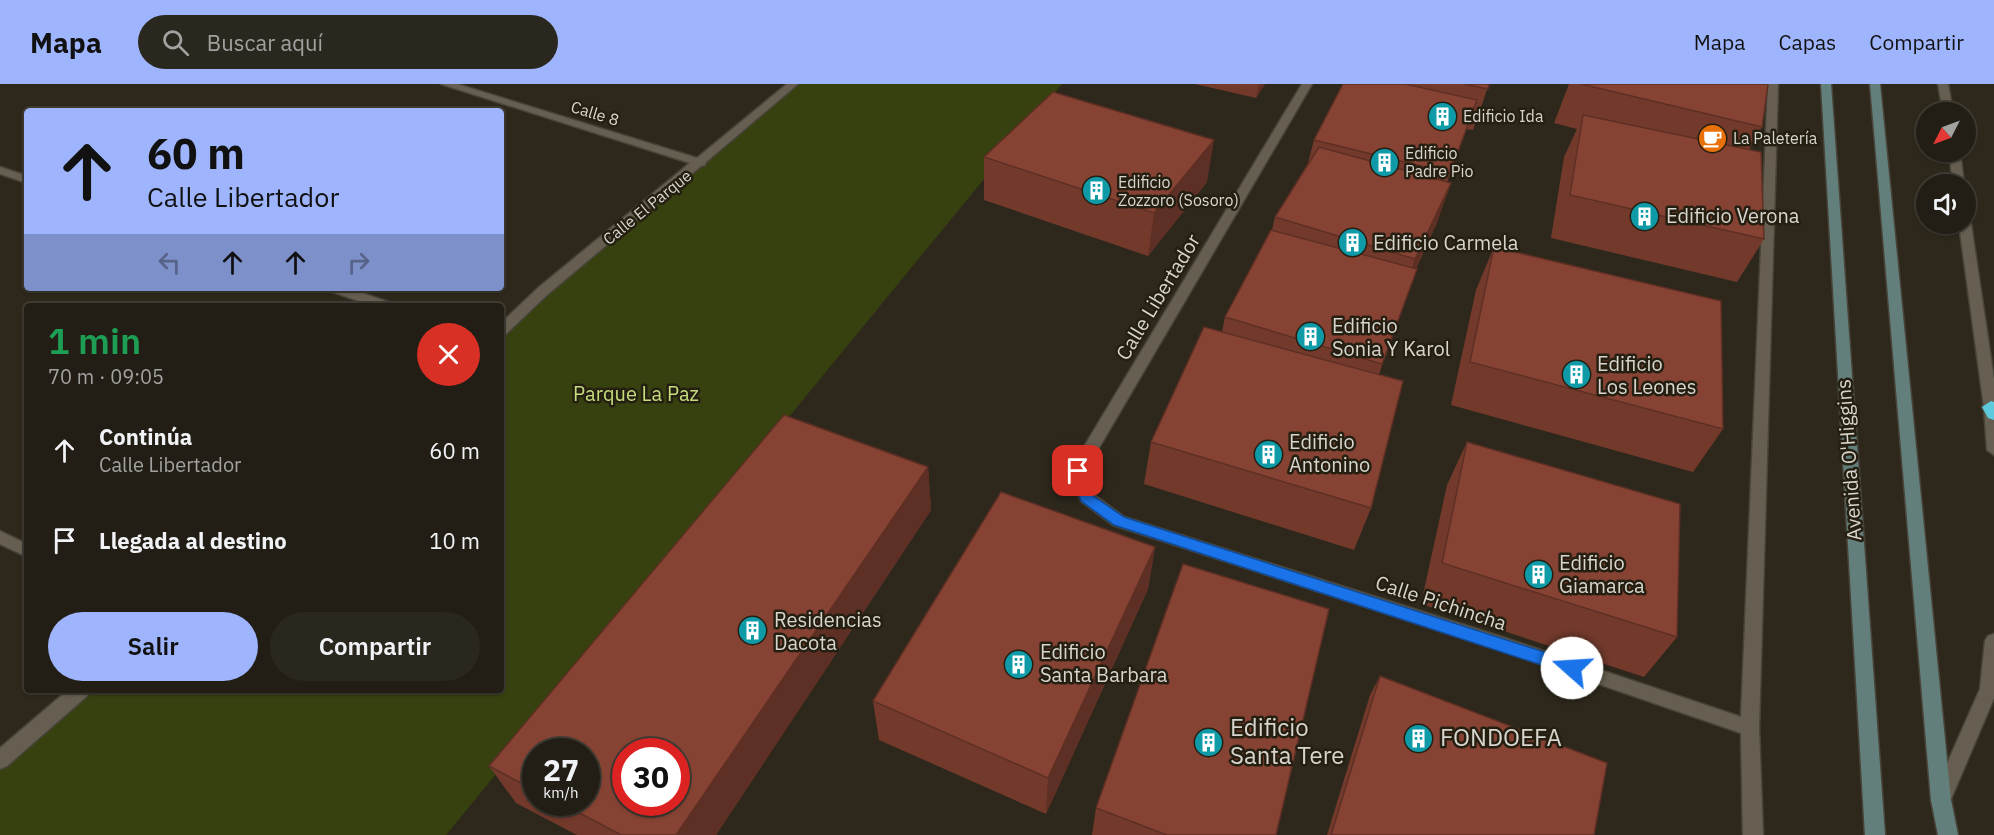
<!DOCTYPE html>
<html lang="es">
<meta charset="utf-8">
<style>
body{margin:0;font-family:"IBM Plex Sans",sans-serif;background:#2a271e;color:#f1f3f6;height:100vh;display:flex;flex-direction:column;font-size:22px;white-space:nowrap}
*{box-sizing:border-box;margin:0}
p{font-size:20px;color:#a2a2a0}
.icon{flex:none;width:33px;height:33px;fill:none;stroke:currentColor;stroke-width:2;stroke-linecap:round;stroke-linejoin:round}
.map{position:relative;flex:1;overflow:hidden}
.sheet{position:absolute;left:24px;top:219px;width:480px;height:390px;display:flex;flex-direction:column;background:#221e15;border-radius:6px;box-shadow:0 2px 4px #0004,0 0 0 2px #3f3c34}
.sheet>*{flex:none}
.hud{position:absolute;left:24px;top:24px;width:480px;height:183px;border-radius:6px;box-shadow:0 2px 4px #0004,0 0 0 2px #3f3c34;background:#9eb4fd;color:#111;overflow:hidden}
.needle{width:39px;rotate:228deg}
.tools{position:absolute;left:1916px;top:18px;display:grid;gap:12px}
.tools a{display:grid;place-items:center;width:60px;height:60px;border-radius:50%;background:#221e15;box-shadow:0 2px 4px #0004,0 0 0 2px #3f3c34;font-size:30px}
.speed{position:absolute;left:522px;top:654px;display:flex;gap:12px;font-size:30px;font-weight:700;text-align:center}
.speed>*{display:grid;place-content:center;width:78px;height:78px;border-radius:50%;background:#221e15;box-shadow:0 2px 4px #0004,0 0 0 2px #3f3c34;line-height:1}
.speed small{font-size:15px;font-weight:400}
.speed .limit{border:9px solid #d22;background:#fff;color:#111}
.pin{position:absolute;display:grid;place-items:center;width:51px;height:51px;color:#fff;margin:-26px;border-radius:12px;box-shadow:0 3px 9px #0006}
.me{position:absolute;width:66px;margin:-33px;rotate:289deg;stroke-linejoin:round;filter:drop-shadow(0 0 4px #0008)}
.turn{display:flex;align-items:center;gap:21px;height:126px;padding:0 24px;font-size:27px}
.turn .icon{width:78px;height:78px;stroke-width:2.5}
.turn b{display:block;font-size:42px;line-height:51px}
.lanes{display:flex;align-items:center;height:57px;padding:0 24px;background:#0003;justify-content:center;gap:30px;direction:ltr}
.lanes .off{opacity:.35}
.round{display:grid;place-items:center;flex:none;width:63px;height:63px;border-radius:32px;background:#2a271e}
.summary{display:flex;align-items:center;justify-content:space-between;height:102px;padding:0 24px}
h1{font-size:36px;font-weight:600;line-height:45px;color:#1e9e55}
.action{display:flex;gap:12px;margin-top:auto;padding:12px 24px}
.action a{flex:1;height:69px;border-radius:36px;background:#9eb4fd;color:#111;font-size:24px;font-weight:600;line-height:69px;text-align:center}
.action a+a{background:#2a271e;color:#f1f3f6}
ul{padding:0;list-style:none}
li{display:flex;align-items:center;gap:18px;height:90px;padding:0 24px}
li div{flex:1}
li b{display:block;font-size:22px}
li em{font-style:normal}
header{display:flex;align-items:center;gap:36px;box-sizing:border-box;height:84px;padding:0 30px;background:#9eb4fd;color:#111}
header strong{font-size:28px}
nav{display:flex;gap:33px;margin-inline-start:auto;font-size:21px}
.search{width:420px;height:54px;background:#2a271e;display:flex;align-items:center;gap:15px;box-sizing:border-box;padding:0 21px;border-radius:33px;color:#a2a2a0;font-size:22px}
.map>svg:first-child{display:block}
</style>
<header>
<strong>Mapa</strong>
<div class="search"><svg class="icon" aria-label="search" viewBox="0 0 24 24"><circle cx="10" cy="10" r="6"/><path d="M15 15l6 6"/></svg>Buscar aquí</div>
<nav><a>Mapa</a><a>Capas</a><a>Compartir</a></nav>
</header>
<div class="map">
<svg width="1994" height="751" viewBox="0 0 1994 751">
<rect width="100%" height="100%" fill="#2e281c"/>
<!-- green -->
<path fill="#37410f" d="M797,0H1062L446,751H0V682L88,606H501V249Z"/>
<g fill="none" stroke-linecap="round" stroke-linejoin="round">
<defs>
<path id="street" d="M441,0H457L697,74L787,0H798L706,78L705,81L701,82L548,210L506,250L501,251V239L538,204L690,79Z
M1302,0H1312L1086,386L1093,410L1124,433L1505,554L1741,633L1768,0H1778L1759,644L1763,751H1743L1741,649L1505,568L1113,441L1081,417L1070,386Z
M1938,0H1948L1953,28H1943Z
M1949,68H1960L1964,100H1953Z
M0,83L27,92V99L0,90Z
M1965,136L1971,140L1994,295V371L1987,366L1984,323L1959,140H1965Z
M329,204H348L391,219L393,222H373L330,207Z
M0,447L27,460V473L0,460Z
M1994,550V614L1948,722L1941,725L1934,722L1931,716L1980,605L1985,557L1988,552Z
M68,606H90L87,612L7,682L0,685V664Z"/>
<path id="secondary" d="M1821,0H1831L1885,751H1865Z
M1870,0H1880L1951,716L1958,751H1938L1931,716Z"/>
<path id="highway" d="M1991,317L1994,318V336L1988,334L1982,323Z"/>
</defs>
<!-- street casing -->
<use href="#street" stroke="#48443a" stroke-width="3"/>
<!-- secondary casing -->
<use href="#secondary" stroke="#48443a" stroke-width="3"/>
<!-- highway casing -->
<use href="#highway" stroke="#48443a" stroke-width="3"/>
<!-- street -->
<use href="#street" fill="#665f51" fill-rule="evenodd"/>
<!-- secondary -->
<use href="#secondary" fill="#637f7b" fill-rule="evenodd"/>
<!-- highway -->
<use href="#highway" fill="#5ccadc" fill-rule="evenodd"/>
</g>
<!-- wall -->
<path fill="#733a2c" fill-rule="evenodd" d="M1195,0H1265L1256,14Z
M1343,0H1489L1473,46L1466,45L1447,98L1451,99L1436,141L1416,185L1379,290L1371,424L1354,466L1144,400L1151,358L1222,248L1225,233L1272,146L1275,133L1308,79L1314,56Z
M1569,0H1768L1762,43L1749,66L1764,155L1737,198L1551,154L1564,73L1577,45L1554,39Z
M984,73L1207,98L1148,172L984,116Z
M1494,163L1723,345L1693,388L1451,321L1476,206Z
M1467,358L1677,553L1644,593L1421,520L1447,401Z
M928,383L931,426L716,751H577L516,719L489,682ZM536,668L586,718H536Z
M1155,463L1148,505L1046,730L879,656L873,617Z
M1380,592L1594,751H1327L1370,611Z
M1096,724L1276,751H1092Z"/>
<!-- shaded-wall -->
<path fill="#5e2f24" d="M1259,0H1265L1256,14Z
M1214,56L1207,98L1148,172L1154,129Z
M1451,99L1436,141L1400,218L1415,175Z
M928,383L931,426L716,751H676Z
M1155,463L1148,505L1046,730L1048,694Z"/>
<!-- building -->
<path fill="#864333" stroke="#5e2f24" stroke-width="1.5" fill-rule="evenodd" d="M1343,0H1405L1477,16L1450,89L1314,56Z
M1464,0H1489L1488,5Z
M1581,0H1768L1762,43Z
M1053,8L1214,56L1154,129L984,73Z
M1583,31L1761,68L1764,155L1570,111Z
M1319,63L1451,99L1415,175L1275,133Z
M1271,146L1417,185L1382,280L1225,233Z
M1494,163L1721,217L1723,345L1470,278Z
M1204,243L1403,297L1371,424L1151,358Z
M784,331L928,383L676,751H621L559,718H586V668H536V707L489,682ZM626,668H676V718H626Z
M1467,358L1680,420L1677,553L1442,479Z
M1001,408L1155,463L1048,694L873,617Z
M1183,480L1329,525L1276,751H1167L1096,724Z
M1380,592L1607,679L1594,751H1331Z"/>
<!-- route -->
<path fill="#1a73e8" stroke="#114b97" stroke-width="1.5" d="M1078,381L1085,387L1092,411L1124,433L1572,577L1577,579L1580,584L1577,589L1572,591L1114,441L1081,417L1071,387Z"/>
<!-- icons -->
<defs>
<symbol id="building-disc" viewBox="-11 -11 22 22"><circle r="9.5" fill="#0f9aa8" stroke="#251f12"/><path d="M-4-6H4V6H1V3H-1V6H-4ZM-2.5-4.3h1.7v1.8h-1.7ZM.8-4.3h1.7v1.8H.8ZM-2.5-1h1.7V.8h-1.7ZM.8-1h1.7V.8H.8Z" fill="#fff"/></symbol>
<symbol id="cafe-disc" viewBox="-11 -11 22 22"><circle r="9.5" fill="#e8710a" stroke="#251f12"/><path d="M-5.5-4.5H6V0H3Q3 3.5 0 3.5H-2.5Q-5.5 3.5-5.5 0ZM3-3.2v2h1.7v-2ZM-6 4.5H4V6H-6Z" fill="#fff"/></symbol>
</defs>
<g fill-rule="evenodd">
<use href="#building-disc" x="1426" y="16" width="33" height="33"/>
<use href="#cafe-disc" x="1696" y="38" width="33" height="33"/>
<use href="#building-disc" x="1368" y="62" width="33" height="33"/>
<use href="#building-disc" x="1080" y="90" width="33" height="33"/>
<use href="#building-disc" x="1628" y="116" width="33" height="33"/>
<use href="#building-disc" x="1336" y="142" width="33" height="33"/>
<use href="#building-disc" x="1294" y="236" width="33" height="33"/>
<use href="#building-disc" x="1560" y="274" width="33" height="33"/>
<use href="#building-disc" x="1252" y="354" width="33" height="33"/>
<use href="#building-disc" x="1522" y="474" width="33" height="33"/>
<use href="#building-disc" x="736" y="530" width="33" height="33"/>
<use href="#building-disc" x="1002" y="564" width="33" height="33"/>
<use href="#building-disc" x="1402" y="638" width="33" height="33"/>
<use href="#building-disc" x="1192" y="642" width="33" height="33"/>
</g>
<g text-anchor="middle" stroke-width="5" stroke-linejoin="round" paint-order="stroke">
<!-- far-street labels -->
<g font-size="16" fill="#d8d5cd" stroke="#251f12">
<text transform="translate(595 29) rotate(17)" y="6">Calle 8</text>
<text transform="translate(647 123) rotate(-39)" y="6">Calle El Parque</text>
</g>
<!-- far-poi labels -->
<g font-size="16" fill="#d8d5cd" stroke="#251f12" text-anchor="start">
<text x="1463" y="38">Edificio Ida</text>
<text x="1733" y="60">La Paletería</text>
<text x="1405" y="75">Edificio<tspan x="1405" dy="18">Padre Pio</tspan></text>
<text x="1118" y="104">Edificio<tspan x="1118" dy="18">Zozzoro (Sosoro)</tspan></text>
</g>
<!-- poi labels -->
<g font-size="20" fill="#d8d5cd" stroke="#251f12" text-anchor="start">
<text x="1666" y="139">Edificio Verona</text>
<text x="1373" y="166">Edificio Carmela</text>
<text x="1332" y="249">Edificio<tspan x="1332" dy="23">Sonia Y Karol</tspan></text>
<text x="1597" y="287">Edificio<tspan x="1597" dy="23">Los Leones</tspan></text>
<text x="1289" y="365">Edificio<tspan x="1289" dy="23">Antonino</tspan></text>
<text x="1559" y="486">Edificio<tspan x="1559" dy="23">Giamarca</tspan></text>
<text x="774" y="543">Residencias<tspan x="774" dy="23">Dacota</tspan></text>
<text x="1040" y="575">Edificio<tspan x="1040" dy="23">Santa Barbara</tspan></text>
</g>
<!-- street labels -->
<g font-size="20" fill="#d8d5cd" stroke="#251f12">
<text transform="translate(1158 213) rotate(-59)" y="7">Calle Libertador</text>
<text transform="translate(1849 376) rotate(-94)" y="7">Avenida O'Higgins</text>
<text transform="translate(1441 519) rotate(18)" y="7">Calle Pichincha</text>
</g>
<!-- park labels -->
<g font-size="20" fill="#c4dc7c" stroke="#251f12">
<text x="636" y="317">Parque La Paz</text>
</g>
<!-- near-poi labels -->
<g font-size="24" fill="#d8d5cd" stroke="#251f12" text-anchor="start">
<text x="1230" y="652">Edificio<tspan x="1230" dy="28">Santa Tere</tspan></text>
<text x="1440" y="662">FONDOEFA</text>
</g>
</g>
</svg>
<div class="tools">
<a><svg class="needle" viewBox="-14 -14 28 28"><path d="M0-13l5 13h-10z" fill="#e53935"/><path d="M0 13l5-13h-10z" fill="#a2a2a0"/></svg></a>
<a><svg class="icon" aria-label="sound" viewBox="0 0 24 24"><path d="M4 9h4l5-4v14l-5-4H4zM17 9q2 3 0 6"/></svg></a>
</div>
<div class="speed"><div>27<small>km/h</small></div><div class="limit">30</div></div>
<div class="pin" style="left:1078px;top:387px;background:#d93025"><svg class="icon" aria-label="arrive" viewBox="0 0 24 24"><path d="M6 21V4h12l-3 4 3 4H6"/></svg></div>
<svg class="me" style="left:1572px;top:584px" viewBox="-20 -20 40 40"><circle r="19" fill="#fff"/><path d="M0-13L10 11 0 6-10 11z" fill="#1a73e8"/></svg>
<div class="hud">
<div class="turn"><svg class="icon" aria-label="ahead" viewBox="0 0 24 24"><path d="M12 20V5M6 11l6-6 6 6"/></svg><div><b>60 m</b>Calle Libertador</div></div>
<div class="lanes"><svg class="icon off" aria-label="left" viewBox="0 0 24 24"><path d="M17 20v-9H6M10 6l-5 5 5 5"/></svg><svg class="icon" aria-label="ahead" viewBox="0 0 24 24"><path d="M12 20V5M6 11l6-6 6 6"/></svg><svg class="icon" aria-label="ahead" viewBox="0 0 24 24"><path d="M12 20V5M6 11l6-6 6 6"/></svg><svg class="icon off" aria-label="right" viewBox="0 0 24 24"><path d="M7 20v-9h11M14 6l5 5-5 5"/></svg></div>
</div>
<section class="sheet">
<div class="summary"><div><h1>1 min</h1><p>70 m · 09:05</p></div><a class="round" style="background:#d93025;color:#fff"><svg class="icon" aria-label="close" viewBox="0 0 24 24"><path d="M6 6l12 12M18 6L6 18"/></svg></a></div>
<ul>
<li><svg class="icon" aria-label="ahead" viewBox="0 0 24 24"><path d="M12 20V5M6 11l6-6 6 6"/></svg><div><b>Continúa</b><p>Calle Libertador</p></div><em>60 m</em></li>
<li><svg class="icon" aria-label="arrive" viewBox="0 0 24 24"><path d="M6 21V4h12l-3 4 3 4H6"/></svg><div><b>Llegada al destino</b></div><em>10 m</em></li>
</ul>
<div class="action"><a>Salir</a><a>Compartir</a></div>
</section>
</div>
